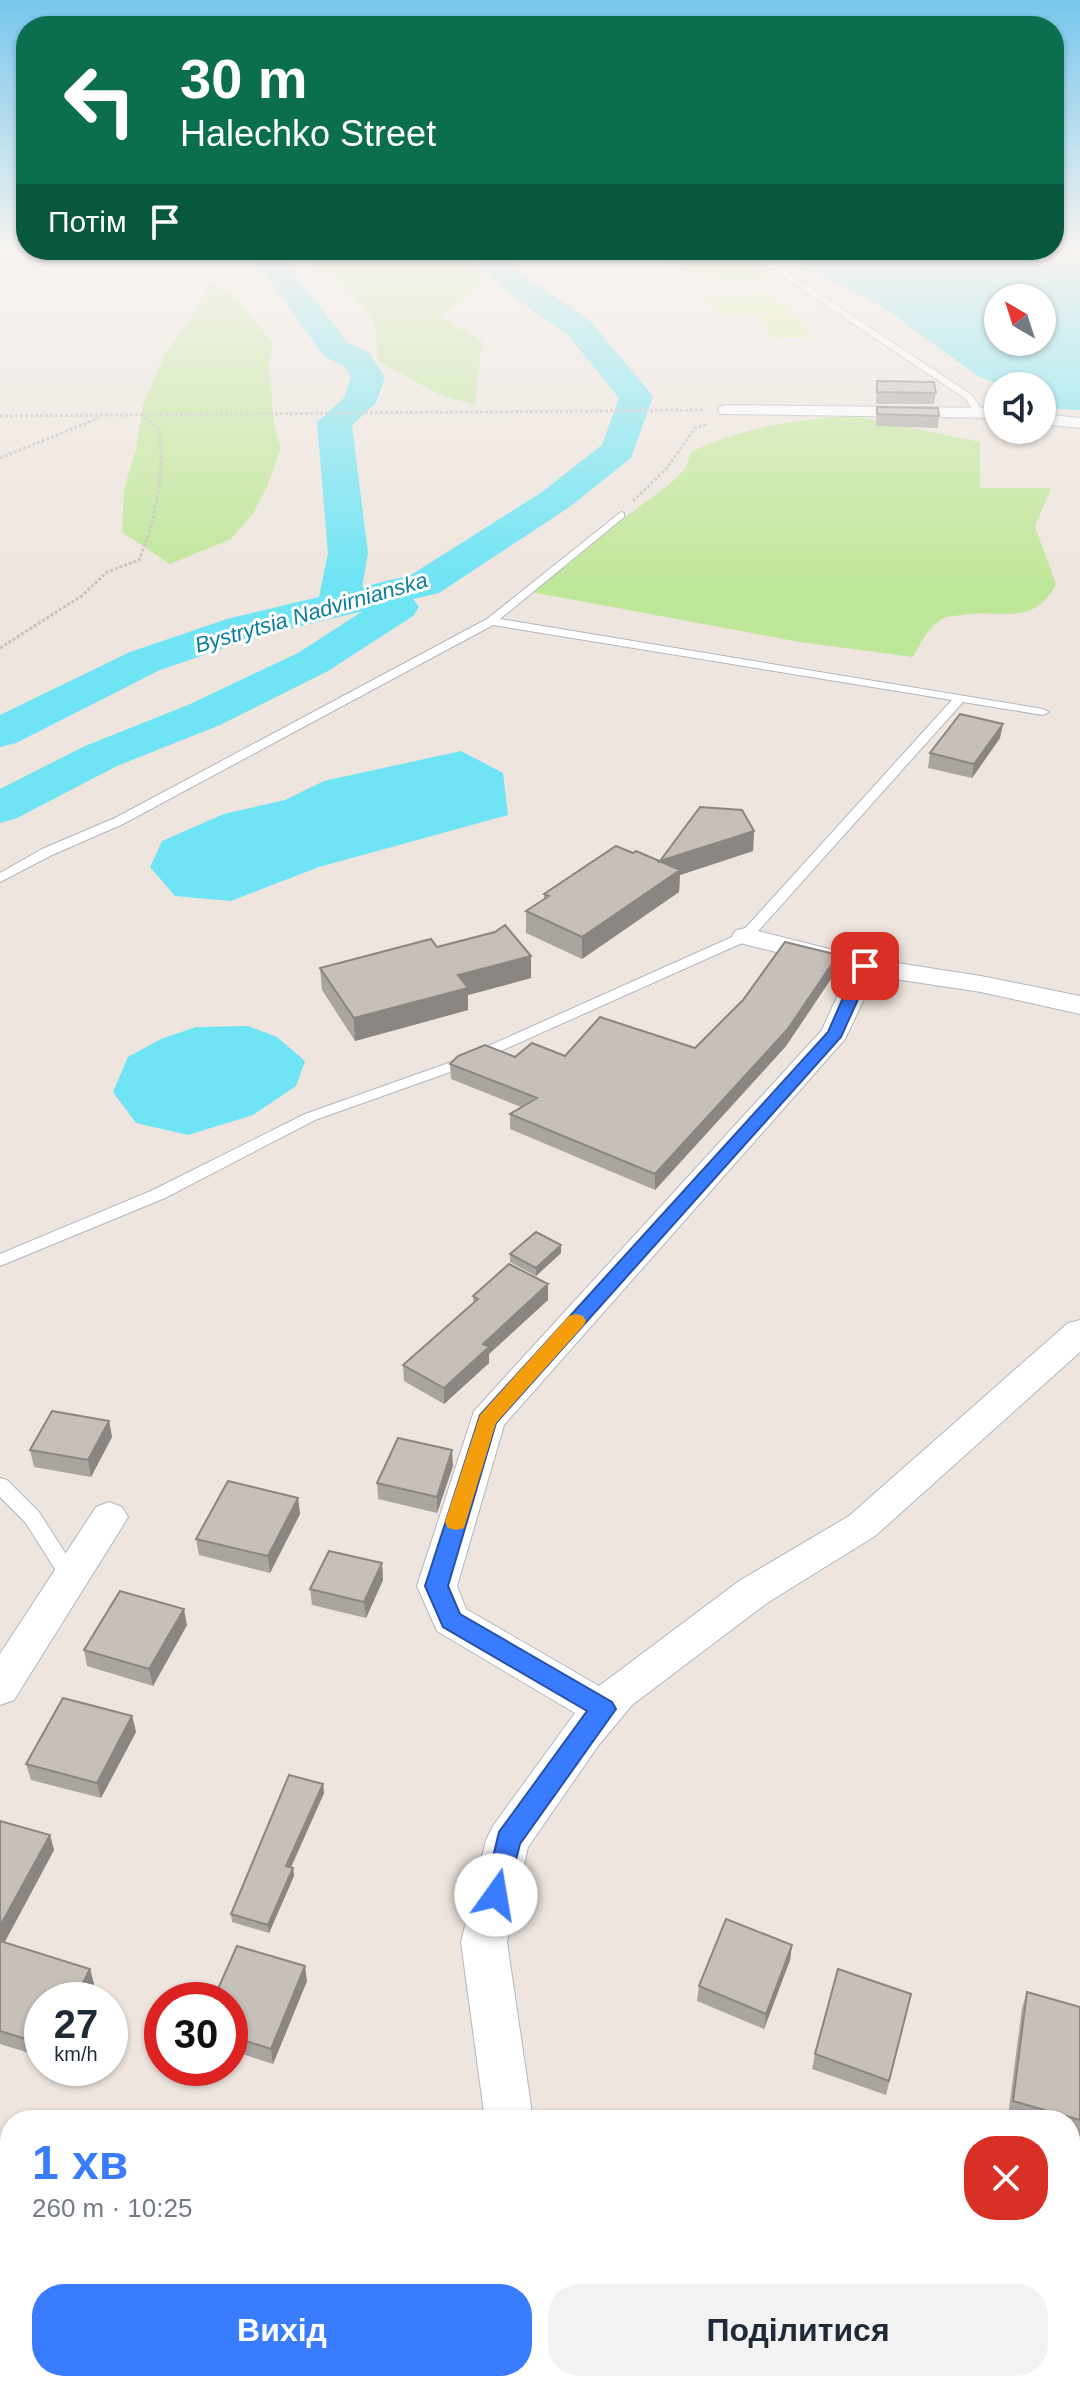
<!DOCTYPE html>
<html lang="uk">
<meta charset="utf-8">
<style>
body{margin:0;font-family:Helvetica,sans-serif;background:#f2f2f3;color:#1f2937;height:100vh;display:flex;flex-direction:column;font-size:30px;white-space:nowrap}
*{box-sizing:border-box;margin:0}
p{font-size:26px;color:#747a83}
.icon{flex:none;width:44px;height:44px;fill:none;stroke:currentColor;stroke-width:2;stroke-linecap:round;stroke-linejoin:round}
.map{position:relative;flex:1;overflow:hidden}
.side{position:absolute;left:0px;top:2110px;width:1080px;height:282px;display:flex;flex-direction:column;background:#fff;border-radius:32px 32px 0 0;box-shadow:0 2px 6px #0004}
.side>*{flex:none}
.banner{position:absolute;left:16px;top:16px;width:1048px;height:244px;border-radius:32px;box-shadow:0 2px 6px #0004;background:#0b6e4f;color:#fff;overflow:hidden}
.needle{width:52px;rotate:321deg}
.tools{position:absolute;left:984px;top:284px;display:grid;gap:16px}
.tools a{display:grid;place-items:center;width:72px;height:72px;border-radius:50%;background:#fff;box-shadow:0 2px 6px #0004;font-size:40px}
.speed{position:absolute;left:24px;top:1982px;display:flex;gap:16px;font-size:40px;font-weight:700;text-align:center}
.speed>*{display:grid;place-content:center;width:104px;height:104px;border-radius:50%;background:#fff;box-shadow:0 2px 6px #0004;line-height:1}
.speed small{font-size:20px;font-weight:400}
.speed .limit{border:12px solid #d22;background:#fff;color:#111}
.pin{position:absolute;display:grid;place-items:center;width:68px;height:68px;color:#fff;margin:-34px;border-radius:16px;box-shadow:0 4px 12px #0006}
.me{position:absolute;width:88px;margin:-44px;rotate:13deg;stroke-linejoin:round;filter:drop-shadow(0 0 6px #0008)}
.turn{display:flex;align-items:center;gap:28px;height:168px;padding:0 32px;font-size:36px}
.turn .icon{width:104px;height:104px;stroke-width:2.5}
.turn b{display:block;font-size:56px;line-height:68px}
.then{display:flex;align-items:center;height:76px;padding:0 32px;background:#0003;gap:16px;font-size:30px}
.round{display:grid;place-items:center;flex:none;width:84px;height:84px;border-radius:32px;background:#f2f2f3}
.summary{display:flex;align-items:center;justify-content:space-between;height:136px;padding:0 32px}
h1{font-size:48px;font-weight:700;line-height:60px;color:#3a7cff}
.cta{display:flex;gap:16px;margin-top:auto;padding:16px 32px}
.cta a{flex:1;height:92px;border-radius:32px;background:#3a7cff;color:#fff;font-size:32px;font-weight:700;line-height:92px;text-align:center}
.cta a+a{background:#f2f2f3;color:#1f2937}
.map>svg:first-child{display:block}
</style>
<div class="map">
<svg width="1080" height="2391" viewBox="0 0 1080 2391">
<rect width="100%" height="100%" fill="#eee5de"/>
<!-- green -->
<path fill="#bfe799" d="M293,250H456L485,281L441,318L482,341L475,405L438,394L378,361L374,320L349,291Z
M663,250H705L764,261L754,271L776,279C745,281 717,281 687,273L688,267L662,260L665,254Z
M211,282L234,294L273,343L269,362L274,426L281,448L267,487L254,512L231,539L170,564L122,532L124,489L136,449L143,405L165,354L195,312Z
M854,416L980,442V488H1051L1035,527L1056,584C1034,627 1003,609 962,615C957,616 949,616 944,618C929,626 920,643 913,657L800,642L526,591L671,483L685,469L691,452C741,427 799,419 854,416Z"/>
<!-- pitch -->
<path fill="#d5ee94" d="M766,293L794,313L723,316L703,298Z
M795,314L812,337L773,339L757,316Z"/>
<!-- water -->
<path fill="#6ee4f4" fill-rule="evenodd" d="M1054,249H1080V410L1042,408V386H1001L978,376L880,305L819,274L782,250ZM998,298H1042V342H998Z
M461,751L503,773L508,815L319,867L231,901L175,896L150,867L162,841L224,814L285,800L324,781Z
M248,1026L277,1037L305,1061L296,1086L253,1115L188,1135L136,1123L113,1092L128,1057L161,1039L196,1027Z"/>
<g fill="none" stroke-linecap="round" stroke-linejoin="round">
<!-- river -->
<path fill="#6ee4f4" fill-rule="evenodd" d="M248,250H277L347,342L369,353L385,377L376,403L352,425L368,553L362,587L411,575L542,492L602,445L619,398L568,335L503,289L468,250H498L525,277L590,321L648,390L653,397L631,458L568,508L439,593L413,599L419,607L413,616L328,671L220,725L117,766L17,818L0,823V789L85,746L188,705L298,653L363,611L256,637L160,670L16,743L0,747V715L130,652L227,619L319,597L328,553L317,422L344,398L351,377L345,367L324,356Z"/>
<defs>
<path id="service" d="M743,250H752L972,395L982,411L975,413L966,399Z
M621,512L624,513V517L500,619L1043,709L1049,712L1043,715L963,702L751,939L467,1066L315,1120L165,1198L0,1266V1254L153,1190L305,1114L457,1060L741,933L952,700L493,625L123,824L52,855L0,882V873L42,849L115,818L487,619Z
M0,1478L7,1480L39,1512L78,1573L81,1578L78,1583L71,1586L64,1583L25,1522L0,1497Z"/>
<path id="minor" d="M727,405L998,408V418L721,414L718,410L721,406Z
M1042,414L1080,418V428L1042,424Z
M746,928L865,958L981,976L1080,996V1014L981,992L875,976L845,1039L504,1425L457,1586L466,1609L599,1686L739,1581L849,1516L1068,1323L1080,1320V1352L875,1536L767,1603L632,1705L598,1746L528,1847L507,1942L533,2120H485L461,1942L486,1840L493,1826L575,1713L437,1631L417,1586L474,1411L822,1030L849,970L736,942L732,936L736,930Z
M109,1502L122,1507L128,1517L122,1527L14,1700L0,1705V1654L96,1507Z
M1070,2221L1080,2222V2272L1070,2271Z
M162,2382H244L240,2391H158Z"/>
</defs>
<!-- service casing -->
<use href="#service" stroke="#b2b6c0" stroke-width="2"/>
<!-- minor casing -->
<use href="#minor" stroke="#b2b6c0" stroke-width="2"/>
<!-- path -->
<path stroke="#c4c4c4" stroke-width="3" stroke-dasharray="3 2" stroke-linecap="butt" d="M0,416L703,410
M0,458L99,418
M633,501L667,468L695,428L708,424
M0,648L83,595L107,572L139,560C156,519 165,474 159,429L142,415"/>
<!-- service -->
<use href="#service" fill="#fff" fill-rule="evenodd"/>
<!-- minor -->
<use href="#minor" fill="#fff" fill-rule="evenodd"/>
</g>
<!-- wall -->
<path fill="#aaa59f" d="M877,381L936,393L934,404H876Z
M877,407L939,416L938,428L876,426Z
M1000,738L972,778L928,768L930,753Z
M754,831L753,851L680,875L679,892L582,959L526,933V911L544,899V894L633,853L660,861Z
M437,947L531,956V978L468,995V1010L355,1041L322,990L320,968Z
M837,970L786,1046L655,1190L510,1129V1114L521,1107L451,1079L450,1064L515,1057L565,1056L695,1048Z
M561,1253L536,1276L510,1262V1254Z
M473,1296L548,1300L489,1354V1363L444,1404L404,1381L403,1365L473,1303Z
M109,1421L112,1437L91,1477L34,1467L30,1450Z
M453,1466L437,1513L378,1499L377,1483Z
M298,1498L300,1514L270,1573L199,1555L196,1539Z
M382,1563L383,1580L366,1618L312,1605L310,1589Z
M187,1625L153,1686L87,1666L84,1650Z
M132,1716L136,1732L101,1798L31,1780L26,1764Z
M323,1784L324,1793L291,1867L293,1868L294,1876L269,1933L232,1922L231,1914Z
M0,1821L50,1835L54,1850L4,1943L90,1969L94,1984L42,2000V2057L0,2044Z
M792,1945L790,1960L764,2029L697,2001L699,1986Z
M307,1981L273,2064L230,2050V2000Z
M1027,1992L1080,2007V2136L1070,2133V2120H1023L1008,2116L1022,2008Z
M911,1994L886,2095L812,2069L815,2054Z
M845,2382H938L939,2391H845Z
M994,2382H1066V2391H994Z"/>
<!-- shaded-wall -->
<path fill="#8b8682" d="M1003,724L1000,738L972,778L974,764Z
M754,831L753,851L680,875L679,892L582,959V937L660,861Z
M838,955L837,970L786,1046L655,1190V1174Z
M531,956V978L468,995V1010L355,1041L354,1018L458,975Z
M561,1245V1253L536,1276V1268Z
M548,1284V1300L489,1354V1363L444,1404V1388L483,1344Z
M109,1421L112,1437L91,1477L88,1460Z
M452,1450L453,1466L437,1513V1497Z
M298,1498L300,1514L270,1573L268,1556Z
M382,1563L383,1580L366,1618L364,1602Z
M184,1609L187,1625L153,1686L149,1669Z
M132,1716L136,1732L101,1798L97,1783Z
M323,1784L324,1793L288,1874L286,1866Z
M50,1835L54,1850L0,1951V1926Z
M293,1868L294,1876L269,1933L268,1925Z
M792,1945L790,1960L764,2029L766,2014Z
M305,1966L307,1981L273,2064L271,2049Z
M90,1969L94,1984L86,2000H74Z"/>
<!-- building -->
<path fill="#c6c0b9" stroke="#8b8682" stroke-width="2" d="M877,381L934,382L936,393L877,392Z
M877,407L938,408L939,416L877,414Z
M960,714L1003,724L974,764L930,753Z
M700,807L742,810L754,831L660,861Z
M616,846L633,853L636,851L680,870L582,937L526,911L549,896L544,894Z
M505,925L531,956L458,975L468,988L354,1018L320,968L431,939L437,947L495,932Z
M785,942L838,955L787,1030L655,1174L510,1114L537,1098L450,1064L458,1056L485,1045L515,1057L532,1043L565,1056L600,1017L695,1048L743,1000Z
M536,1232L561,1245L536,1268L510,1254Z
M509,1264L548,1284L483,1344L489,1347L444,1388L403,1365L478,1299L473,1296Z
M52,1411L109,1421L88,1460L30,1450Z
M398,1438L452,1450L437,1497L377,1483Z
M228,1481L298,1498L268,1556L196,1539Z
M329,1551L382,1563L364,1602L310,1589Z
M120,1591L184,1609L149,1669L84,1650Z
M63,1698L132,1716L97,1783L26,1764Z
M289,1775L323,1784L286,1866L293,1868L268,1925L231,1914Z
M0,1821L50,1835L0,1926Z
M726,1919L792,1945L766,2014L699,1986Z
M0,1941L90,1969L74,2000H42V2044L0,2031Z
M237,1946L305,1966L271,2049L230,2036V2000H213Z
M838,1969L911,1994L889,2081L815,2054Z
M1027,1992L1080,2007V2120L1013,2101Z
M715,2111L717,2120H664Z
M624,2382H731L732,2391H625Z
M848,2382H938L939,2391H849Z
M997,2382H1066V2391H997Z"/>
<!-- sky -->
<linearGradient id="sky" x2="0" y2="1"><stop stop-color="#77c7ed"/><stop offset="0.43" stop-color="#f7f3f0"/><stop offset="1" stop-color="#f7f3f0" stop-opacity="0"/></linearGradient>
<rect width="1080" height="583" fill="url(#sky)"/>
<!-- route -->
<path fill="#3a7cff" stroke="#2651a6" stroke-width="2" d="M865,961L873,966L841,1037L496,1423L448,1586L460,1614L612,1702L616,1709L520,1844L505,1903L496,1907L487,1903L484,1895L499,1832L587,1711L443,1627L425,1586L480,1415L828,1032L857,966Z"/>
<!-- slow -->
<path fill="#f59e0b" d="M576,1314L583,1316L586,1321L583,1326L496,1423L464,1528L456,1530L448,1528L445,1522L480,1415L569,1316Z"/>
<g text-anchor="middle" stroke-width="6" stroke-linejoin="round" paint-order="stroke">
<!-- far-water labels -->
<g font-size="22" font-style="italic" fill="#087f9e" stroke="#fff">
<text transform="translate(311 612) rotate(-16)" y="8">Bystrytsia Nadvirnianska</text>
</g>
</g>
</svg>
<div class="tools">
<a><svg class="needle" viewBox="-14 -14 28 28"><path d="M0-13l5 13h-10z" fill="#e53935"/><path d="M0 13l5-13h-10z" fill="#747a83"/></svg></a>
<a><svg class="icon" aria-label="sound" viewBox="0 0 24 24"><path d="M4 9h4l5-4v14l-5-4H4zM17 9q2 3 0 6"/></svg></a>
</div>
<div class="speed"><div>27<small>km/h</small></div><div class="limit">30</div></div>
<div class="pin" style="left:865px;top:966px;background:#d93025"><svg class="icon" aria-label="arrive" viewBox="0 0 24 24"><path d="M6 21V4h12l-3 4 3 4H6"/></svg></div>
<svg class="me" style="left:496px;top:1895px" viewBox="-20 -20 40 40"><circle r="19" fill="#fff"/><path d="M0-13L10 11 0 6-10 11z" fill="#3a7cff"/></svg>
<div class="banner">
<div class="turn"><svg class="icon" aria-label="left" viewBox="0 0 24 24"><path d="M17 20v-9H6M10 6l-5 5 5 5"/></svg><div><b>30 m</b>Halechko Street</div></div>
<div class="then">Потім<svg class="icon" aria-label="arrive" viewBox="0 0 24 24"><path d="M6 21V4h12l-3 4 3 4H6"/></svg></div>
</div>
<section class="side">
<div class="summary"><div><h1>1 хв</h1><p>260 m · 10:25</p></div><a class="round" style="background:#d93025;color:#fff"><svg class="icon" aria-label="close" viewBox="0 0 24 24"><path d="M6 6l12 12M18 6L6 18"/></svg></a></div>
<div class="cta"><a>Вихід</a><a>Поділитися</a></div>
</section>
</div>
